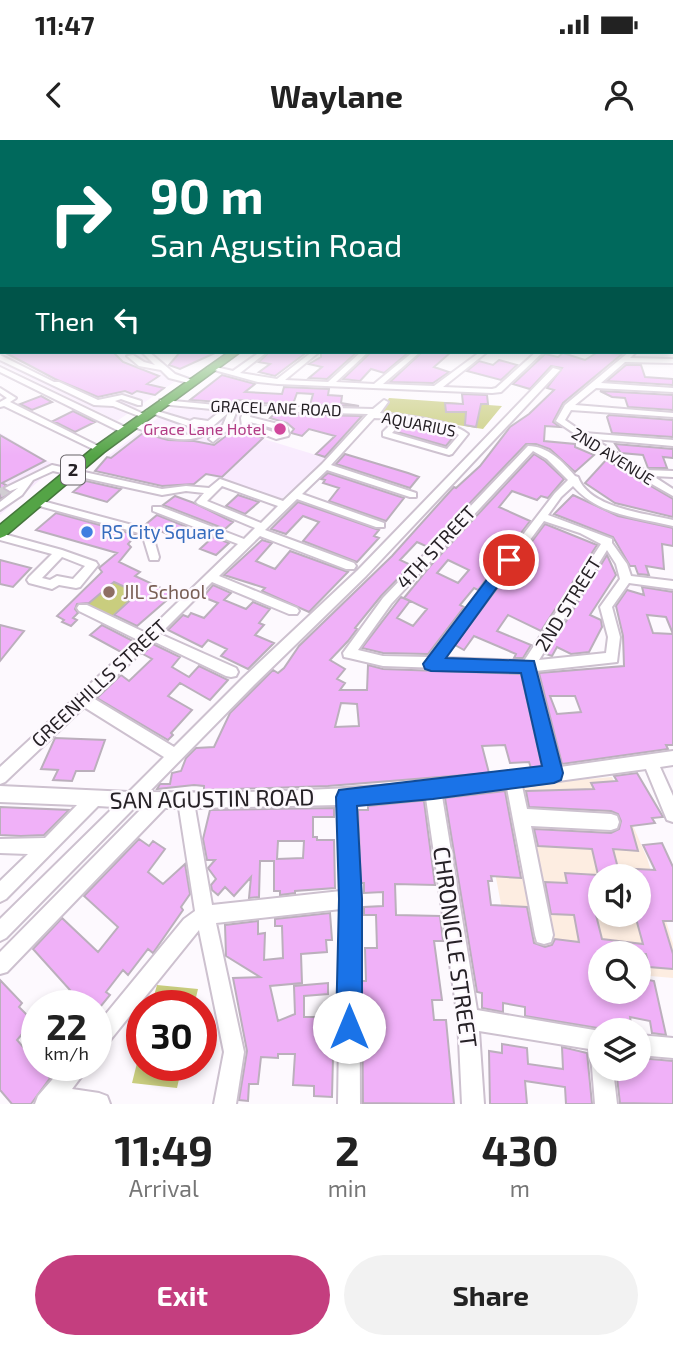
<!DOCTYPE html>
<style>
body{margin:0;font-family:"Exo 2",sans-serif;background:#f2f2f2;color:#222;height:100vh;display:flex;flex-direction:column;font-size:26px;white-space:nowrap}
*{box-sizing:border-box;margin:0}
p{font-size:23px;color:#767676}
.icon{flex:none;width:38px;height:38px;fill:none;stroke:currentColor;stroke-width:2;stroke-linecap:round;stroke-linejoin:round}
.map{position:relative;height:964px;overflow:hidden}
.drawer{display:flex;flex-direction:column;background:#fff;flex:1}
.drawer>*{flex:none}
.top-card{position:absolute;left:0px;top:0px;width:674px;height:214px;box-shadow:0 4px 10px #0003;background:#00695c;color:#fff;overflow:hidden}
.buttons{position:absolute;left:588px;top:724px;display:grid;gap:14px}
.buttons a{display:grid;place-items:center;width:63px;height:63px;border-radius:50%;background:#fff;box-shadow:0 4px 10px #0003;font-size:35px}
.speed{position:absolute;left:21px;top:850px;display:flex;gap:14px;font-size:35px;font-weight:700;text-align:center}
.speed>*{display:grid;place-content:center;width:91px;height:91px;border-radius:50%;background:#fff;box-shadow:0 4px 10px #0003;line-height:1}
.speed small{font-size:18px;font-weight:400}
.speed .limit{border:10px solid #d22;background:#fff;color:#111}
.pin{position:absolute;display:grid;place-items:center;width:60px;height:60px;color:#fff;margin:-30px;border:4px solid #fff;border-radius:50%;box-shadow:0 2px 7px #0007}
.me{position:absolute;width:77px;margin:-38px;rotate:0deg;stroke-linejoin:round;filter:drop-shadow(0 0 5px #0008)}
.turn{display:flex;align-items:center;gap:24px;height:147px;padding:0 35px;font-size:32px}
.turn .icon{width:91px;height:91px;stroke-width:2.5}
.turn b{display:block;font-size:49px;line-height:60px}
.then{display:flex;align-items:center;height:66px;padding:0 35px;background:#0003;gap:14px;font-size:26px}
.eta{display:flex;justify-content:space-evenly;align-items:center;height:119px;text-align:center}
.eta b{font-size:42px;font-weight:700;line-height:49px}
.primary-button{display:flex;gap:14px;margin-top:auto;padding:14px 35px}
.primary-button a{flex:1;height:80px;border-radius:42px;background:#c43e7f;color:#fff;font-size:28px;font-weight:700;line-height:80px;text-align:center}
.primary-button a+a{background:#f2f2f2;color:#222}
.status{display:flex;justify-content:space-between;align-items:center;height:49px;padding:0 35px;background:#fff;direction:ltr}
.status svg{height:19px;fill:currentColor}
header{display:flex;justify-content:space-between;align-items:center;height:91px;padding:0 35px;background:#fff;font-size:32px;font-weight:700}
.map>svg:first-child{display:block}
</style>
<div class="status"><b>11:47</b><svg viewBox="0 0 49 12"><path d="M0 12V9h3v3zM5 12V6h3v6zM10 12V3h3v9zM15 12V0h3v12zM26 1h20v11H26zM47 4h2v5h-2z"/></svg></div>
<header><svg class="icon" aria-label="back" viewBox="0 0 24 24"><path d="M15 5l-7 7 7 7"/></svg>Waylane<svg class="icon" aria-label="person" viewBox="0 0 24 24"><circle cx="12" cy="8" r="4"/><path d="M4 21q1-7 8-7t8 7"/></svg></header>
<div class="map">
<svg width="673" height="964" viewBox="0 0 673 964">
<rect width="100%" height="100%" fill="#fdf9fe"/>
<!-- commercial -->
<path fill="#f9ebfe" d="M0,196L2,212H139L177,240L117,281L0,224Z
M171,268L240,271L234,290L329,319L280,360L190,329L182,335L107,317Z
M0,293L56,326L0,375Z"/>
<!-- education -->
<path fill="#fdede1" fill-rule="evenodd" d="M612,637L647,718L673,804V838L639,835V814H600V830L511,817L479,648ZM600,737H639V775H600Z"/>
<!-- green -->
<path fill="#c9cd7e" d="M389,258L502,266L483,289L381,273Z
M114,442L137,453L111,477L87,465Z
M157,845L198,849L194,866H151Z
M142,903V926H182L177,948L132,943Z"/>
<!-- building -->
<path fill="#f0b1f8" stroke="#bbafbc" stroke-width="2" fill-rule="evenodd" d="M4,212H113L123,222L159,236L147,244L164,248L155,255L137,251L132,254L125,251L98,257L55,239Z
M180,212H217L180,229L169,225Z
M269,212H307L275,236L259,232L270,224L259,222Z
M321,212H357L327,239L309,238L322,227L309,224L321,217Z
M371,212H409L384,233L371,229L360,241L343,239Z
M422,212H451L434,227L449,232L433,243L390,242Z
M598,212L622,214L563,263L553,282L560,287L545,286L544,301L575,304V307L594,315L575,332L550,309L536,304H526L428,407L417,402L400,420L411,425L381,456L355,488L357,489L348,501L330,520L345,529L337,539L345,543L340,550H367L368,525L383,529L521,534L542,627L531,628L529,622L510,623L505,605L482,606L489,633L328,646L204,650V646L194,645L157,649L160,644H170L172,633L181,631L186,618L196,608L214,607L230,573L273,530L278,533L284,528L299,506L392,416L454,347L456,348L480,326L510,287L529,274L554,250L547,248L562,228L551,226L530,249L513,244L545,214L558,217L563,213L585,220ZM341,563L357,564L359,586L335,587Z
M499,220L517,225L501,240L467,231L479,221L493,225Z
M626,225H641L645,237L673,239V245L607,241Z
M222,235L255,244L245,252L282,254L284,247L329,249L328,255L342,256L341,263L359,266L310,265L313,254L297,253L293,264L255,263L256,261L237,260L236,263L190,260Z
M600,251L673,255V270L628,267L625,258L612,257Z
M462,254L487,255L488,264H481L476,287L465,285L466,272H446L445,263L463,264Z
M41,256L52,262L32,270L20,264Z
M73,271L95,282L75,292L53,281Z
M274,274L362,276L325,317L316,314L335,296L309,289L302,296L291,293L294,289L287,283L270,278Z
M609,275L673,280V297L612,293L607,277Z
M405,283L452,293L455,295L446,306L397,292Z
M234,290L263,298L222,337L206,334L194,344L162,346L95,331L107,317L111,318L143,293L168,300L194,301L214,305Z
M0,295L45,321L2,343L6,345L3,349L8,353L0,359Z
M615,304L673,309V318L663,317L667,328H648L643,315L621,313Z
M345,314L408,333L419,337L410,348L336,324Z
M534,314L545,321L564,339L548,358L541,356L537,360L512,351L499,367L530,381L478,450L474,448L460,465L464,467L428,514L383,513L362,508L401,457L410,461L397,478L413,486L427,469L404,458L431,425ZM448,420L469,430L458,443L437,433Z
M606,320L673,359V377L615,363L585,343Z
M328,333L404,358L386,381L329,361L339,348L323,343L325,340L321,339Z
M86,341L121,349L107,362L73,352Z
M238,355L259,362L245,374L226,366Z
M573,355L618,376L673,388V406L662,404L664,429L646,426L649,435L638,434L635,426H630L613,397L554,374Z
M175,356L194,363L233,382L225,389L163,365Z
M298,362L379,390L374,396L379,398L357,422L303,401L319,382L303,376L286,394L271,389Z
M56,373L136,395L128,404L131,407L119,422L140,432L135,436L174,454L137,486L114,475L138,453L114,442L89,463L77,464L75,469L78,473L73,478L77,480L71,486L62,482L64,480L57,476L102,432L99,428L117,413L36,390Z
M157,375L192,389L180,399L145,385Z
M545,384L597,405L541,491L508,475L497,491L531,505L523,518H514L516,514L474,496L464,510L455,505L510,431L516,434L528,418L522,415Z
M213,397L229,403L216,415L200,409Z
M262,400L272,403L256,421L275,429L290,411L348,432L309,472L262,451L265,448L224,435Z
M607,415L616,435L590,475L601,480L602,487L589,512L571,514L557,507L552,516L546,514Z
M0,420L31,428L13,447L0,444Z
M213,445L231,453L224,460L246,469L253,462L270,469L259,483L264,485L255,495L274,503L248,529L221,516L227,509L208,500L202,507L168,490L183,475L188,477L191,473L204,478L218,463L203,457Z
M642,447L673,452V494L666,477L647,475L653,493L673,494V605H666L668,609L562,624L539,533L624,526L623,496L616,466L627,450L644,455ZM550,556H575L581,572L557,574Z
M0,485L24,491L0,521Z
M102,485L133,501L121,512L90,495Z
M153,504L180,517L172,527L189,537L199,526L228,540L210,560L180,543L168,556L192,570L171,593L173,595L168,600L97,558L121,535L129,541L152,519L143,514Z
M55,598L105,600L94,631H76L72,641L53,640L58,630L41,629Z
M637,633L663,677L652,678L655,683L631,686L638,711L613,709L618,728L655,730L643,705L662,703L673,727V781H663L673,814V829L649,827L646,814H600V852H639V838L654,841L666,895L652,893L650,881L630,877L632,891H616L525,876V867L503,863V872L482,868V853L477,852L445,658L505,651L521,738L491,736L492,741H488L491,765L527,767L534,803L545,807L552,805L555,799L579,802L574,775L551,774L545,742L567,743L565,733L598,735L592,709L538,706L534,689L611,693L619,689L621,681L618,674L611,671L529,667L526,651L594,649L591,643L617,641L614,636ZM600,737H639V775H635L643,804L602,799L596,775H600Z
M418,661H424L435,745L395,744L396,775L440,776L443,801H434L442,860H432L434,880H446L454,964L363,963L362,841H366L365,808H377L376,775H364V767L383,766V752L364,753V743H361L358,670H368V666Z
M0,667L69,670L44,695L21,696L0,695Z
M334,668V677H313V697H317V700H334L335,748L295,751V753L280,755V751H274V721H260L259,757L249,758L251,737L234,756L225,747L218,755L212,750L211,745L216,739L208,728L215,720H207L203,699L210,670ZM278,701H304L303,718L277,719Z
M139,699L149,706L153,701L165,709L148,732L163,744L185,724L190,754L181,767L183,770L153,813L148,809L128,835L123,830L106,852L110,855L101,866H65L71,858L67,853L70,850L33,809L62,778L98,812L118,787L84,756Z
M330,773L332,800H326L327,812L301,814L302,843L270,846L278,881L295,874L294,846L328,843V854L304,856V877H334L332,957L314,956V946L293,945L295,914H278V918L261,917L258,944H249L248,961L239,960L247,911L233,838L260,837L226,816L225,785L258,781V794L265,793L264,820L283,818L282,786H275V779Z
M0,840L22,863L19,867L33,881L17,900L50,938L31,964H12L0,950Z
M502,904L527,908L528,924L563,929L562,907L587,913L592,964H566L565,947L525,941L527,964H490L489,911L502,913Z
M639,918L673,921V964L620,963L616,929H639Z"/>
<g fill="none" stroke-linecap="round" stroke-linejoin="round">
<!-- minor-tunnel -->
<path stroke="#d2ced3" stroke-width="9" stroke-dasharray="9 4.5" stroke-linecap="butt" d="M0,353L10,348"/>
<defs>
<path id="minor" d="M2,185V190H0V186Z
M672,188H673V193H672Z
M0,196H2V200H0Z
M142,212H149L175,234L197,242L193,244L169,238L161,230L139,226L127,216L133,215L144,222L155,225Z
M260,212H267L240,233L277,239L312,212H319L285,240L328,242L361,212H368L336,242L374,244L413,212H420L383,244L434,246L480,212H487L443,247L492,249L496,248L536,212H543L501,252L492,253L278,244L258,242L207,228L211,226L233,231Z
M629,212H636L630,218L673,219V223L625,222L601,243L673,248V252L596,248L575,265L673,273V277L571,270L565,280L584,293L673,300V306L594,299L644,330L673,331V337L653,336L673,349V356L636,335L556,281L565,265Z
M0,215L54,242H59L98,260L122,255L141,261V265H138L121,259L115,261L148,276L144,278L113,266L94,265L0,220Z
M0,227L127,288L128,290L121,292L0,232Z
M553,228L560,230L366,436L254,545L149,652C269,654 388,648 507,634L513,631L518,633L545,629L523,531L383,526L349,518L344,517L343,513L383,458L528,306C548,306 563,322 575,336L578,337C589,368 644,373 673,380V386C636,377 600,376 573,346L561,357L548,375L612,399V403L627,424L631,436L673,441V449L629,443L612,467L620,497L617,522L536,531L560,627L673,611V625L660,627L673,656V682L667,680L646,629L522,646L527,669L611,674L617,676L619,682L617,688L611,690L531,686L553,795L551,802L544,804L537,802L535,795L507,648L442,656L477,870L600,891V929H613L617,964H595L592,927L589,909L479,891L484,964H462L458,879L426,658L355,664L359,759L360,964H338L341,769L216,783L244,912L236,964H214L224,912L199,790L103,909L96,912V886L184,779L195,771L179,668H165L7,832L0,834V812L143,667H135L6,798L0,801V779L114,667L98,666L6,759L0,762V741L28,714L0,713V699L45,698L77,665L0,662V646L129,652L164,617L84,567L5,642L0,644V627L138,500L79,471L77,468L79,465H87L146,493L238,404L153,371V367H161L244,399L255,388L198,364L196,362L204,353L186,351L162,355L53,331L33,340L22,355L0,370V362L18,348L10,351L5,348L52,325L162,349L186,346L209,348L220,339L283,361L322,324L368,274L252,271L250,277L286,286L289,294L288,296L276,299L242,286L241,278L244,270H237L230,288L213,302L209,299L223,285L228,273L213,286L201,285L207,290V294C182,307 155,293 130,286L129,284L133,281C153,287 178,301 198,292L194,288L146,271L150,269L190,281L194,279L208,281L222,270L160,264V260H163L216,265L373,269L384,260L388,262L380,273C402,275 452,280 468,294L452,314L449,315L383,296V292L396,279L374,278L331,325L416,353V357H410L327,330L302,354L384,383V387H376L297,359L265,390L354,423L356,426L354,429H346L260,396L219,436L297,468L299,471L297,474H289L212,442L160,494L236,528L238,532L236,536L231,537L226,536L153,501L93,558L174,607L244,537L358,430ZM404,280L453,291L459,295L447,309L392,293ZM250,282L279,290L280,292L276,293L252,285ZM533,311L547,319L568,340L555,353L429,517L383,516L358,510L391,464ZM222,346L278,366L261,383L207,361ZM544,381L580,393L601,404L524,521L443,518ZM607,410L616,424L620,439L600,467L608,497L606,513L539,520ZM339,665L341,751L212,765L195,668Z
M0,248L16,258L10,262L104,309L97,311L4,266L0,267V262L7,258L0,253Z
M35,359L147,389L153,396L159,417L158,420H150L143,397L139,393L32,364L30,362Z
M0,393L62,410L96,422L98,425L80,447L76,448L59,445L52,449L29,443L27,440L29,437L52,414L0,400ZM62,417L85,426L73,439L57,436L50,440L42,438Z
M639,895L673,898V918L639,915Z
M64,926H87L84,933L72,949L99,953L107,956L110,964H35L38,956Z"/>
<path id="highway" d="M229,212H240L104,312L5,396L0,398V385L96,306Z"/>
</defs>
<!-- minor casing -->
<use href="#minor" stroke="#cdc1cf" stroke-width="4"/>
<!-- highway casing -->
<use href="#highway" stroke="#44763b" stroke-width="3"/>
<!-- minor -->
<use href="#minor" fill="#fff" fill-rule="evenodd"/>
<!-- highway -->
<use href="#highway" fill="#54a446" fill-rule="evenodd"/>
</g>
<!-- sky -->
<linearGradient id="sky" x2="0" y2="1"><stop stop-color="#97c7ee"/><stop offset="0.57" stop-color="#fefcff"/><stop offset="1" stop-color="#fefcff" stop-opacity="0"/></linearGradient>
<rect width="673" height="316" fill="url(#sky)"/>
<!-- route -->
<path fill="#1a73e8" stroke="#114b97" stroke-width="2" d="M509,415L514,417L517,420L514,424L446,518L534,521L563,633L561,640L554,643L433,659L357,666L362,759V887L359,897L349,900L340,897L336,887L339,759L336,657L339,650L542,626L521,533L431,531L425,529L423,524L504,417Z"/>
<!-- markers -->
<circle fill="#d1479c" stroke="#fdf9fe" stroke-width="2.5" cx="280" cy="289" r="7"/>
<circle fill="#3f7fe0" stroke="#fdf9fe" stroke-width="2.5" cx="87" cy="392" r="7"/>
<circle fill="#8d6e63" stroke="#fdf9fe" stroke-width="2.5" cx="109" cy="452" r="7"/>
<g text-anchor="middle" stroke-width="5" stroke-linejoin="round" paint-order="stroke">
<!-- far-street labels -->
<g font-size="16" fill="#262126" stroke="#fdf9fe">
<text transform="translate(276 268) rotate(2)" y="6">GRACELANE ROAD</text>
<text transform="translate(419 284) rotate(11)" y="6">AQUARIUS</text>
<text transform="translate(613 316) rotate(32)" y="6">2ND AVENUE</text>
</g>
<!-- far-hotel labels -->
<g font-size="16" fill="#b23c85" stroke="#fdf9fe" text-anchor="end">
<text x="266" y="295">Grace Lane Hotel</text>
</g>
<!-- shield labels -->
<rect fill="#fdf9fe" stroke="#666267" stroke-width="2" x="61" y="315.5" width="24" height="29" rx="5"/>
<g font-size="18" font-weight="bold" fill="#262126">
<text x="73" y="336">2</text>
</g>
<!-- shop labels -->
<g font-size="19" fill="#366cbe" stroke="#fdf9fe" text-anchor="start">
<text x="101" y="399">RS City Square</text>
</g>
<!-- street labels -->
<g font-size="19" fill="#262126" stroke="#fdf9fe">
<text transform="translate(436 407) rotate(-47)" y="7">4TH STREET</text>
<text transform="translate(568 464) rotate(-58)" y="7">2ND STREET</text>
<text transform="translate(99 543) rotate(-43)" y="7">GREENHILLS STREET</text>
</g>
<!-- education labels -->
<g font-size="19" fill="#785e54" stroke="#fdf9fe" text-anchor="start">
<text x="123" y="459">JIL School</text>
</g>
<!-- near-street labels -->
<g font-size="23" fill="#262126" stroke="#fdf9fe">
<text transform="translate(212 659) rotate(-1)" y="8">SAN AGUSTIN ROAD</text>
<text transform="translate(455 807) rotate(82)" y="8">CHRONICLE STREET</text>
</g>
</g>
</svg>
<div class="buttons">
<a><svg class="icon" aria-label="sound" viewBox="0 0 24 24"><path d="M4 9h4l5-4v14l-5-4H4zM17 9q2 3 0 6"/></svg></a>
<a><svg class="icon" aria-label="search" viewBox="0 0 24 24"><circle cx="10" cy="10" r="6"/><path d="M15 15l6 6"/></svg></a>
<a><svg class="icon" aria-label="layers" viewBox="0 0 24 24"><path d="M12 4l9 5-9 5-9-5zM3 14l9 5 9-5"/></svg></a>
</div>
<div class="speed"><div>22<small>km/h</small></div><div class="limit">30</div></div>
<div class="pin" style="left:509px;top:420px;background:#d93025"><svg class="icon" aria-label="arrive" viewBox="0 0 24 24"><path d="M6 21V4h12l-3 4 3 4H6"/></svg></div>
<svg class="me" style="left:349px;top:887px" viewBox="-20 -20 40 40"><circle r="19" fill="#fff"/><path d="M0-13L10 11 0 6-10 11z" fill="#1a73e8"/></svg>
<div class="top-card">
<div class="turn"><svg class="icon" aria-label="right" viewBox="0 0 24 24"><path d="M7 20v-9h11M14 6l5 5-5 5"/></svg><div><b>90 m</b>San Agustin Road</div></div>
<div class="then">Then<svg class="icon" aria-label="left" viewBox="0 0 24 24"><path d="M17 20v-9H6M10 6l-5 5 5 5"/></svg></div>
</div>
</div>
<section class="drawer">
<div class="eta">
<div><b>11:49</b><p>Arrival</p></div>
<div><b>2</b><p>min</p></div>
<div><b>430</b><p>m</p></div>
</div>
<div class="primary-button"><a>Exit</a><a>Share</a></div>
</section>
